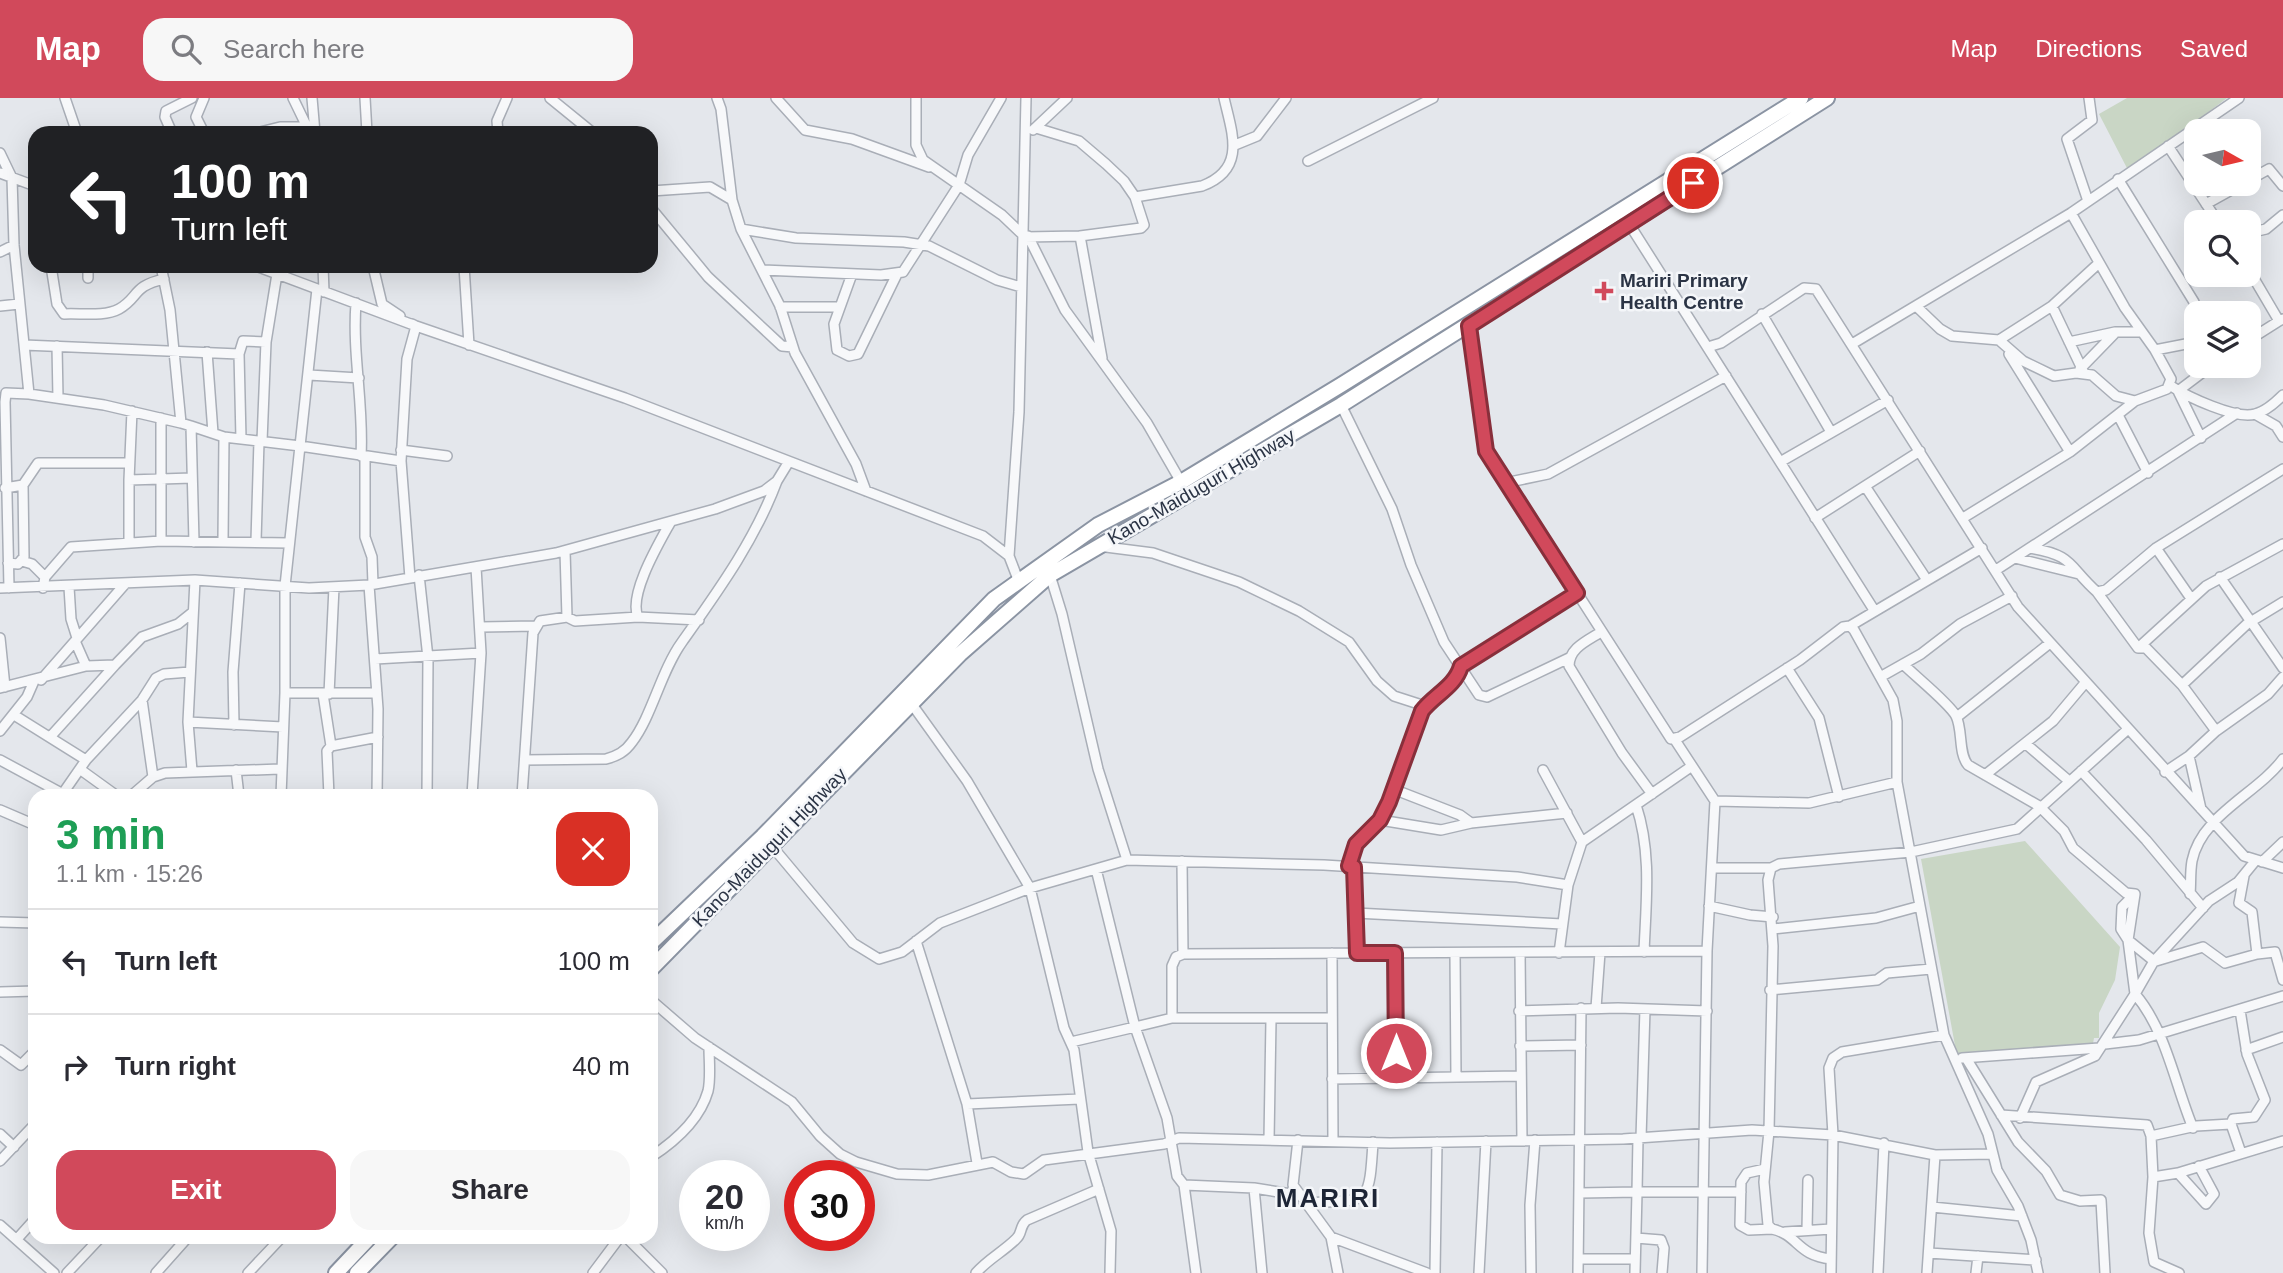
<!DOCTYPE html>
<meta charset="utf-8">
<style>
body{margin:0;font-family:Helvetica,sans-serif;background:#f7f7f7;color:#2b2b33;height:100vh;display:flex;flex-direction:column;font-size:26px;white-space:nowrap}
*{box-sizing:border-box;margin:0}
p{font-size:23px;color:#7c7c81}
.icon{flex:none;width:38px;height:38px;fill:none;stroke:currentColor;stroke-width:2;stroke-linecap:round;stroke-linejoin:round}
.map{position:relative;flex:1;overflow:hidden}
.sheet{position:absolute;left:28px;top:691px;width:630px;height:455px;display:flex;flex-direction:column;background:#fff;border-radius:21px;box-shadow:0 7px 28px #0002}
.sheet>*{flex:none}
.hud{position:absolute;left:28px;top:28px;width:630px;height:147px;border-radius:21px;box-shadow:0 7px 28px #0002;background:#202124;color:#fff;overflow:hidden}
.needle{width:46px;rotate:98deg}
.fabs{position:absolute;left:2184px;top:21px;display:grid;gap:14px}
.fabs a{display:grid;place-items:center;width:77px;height:77px;border-radius:14px;background:#fff;box-shadow:0 7px 28px #0002;font-size:35px}
.speed{position:absolute;left:679px;top:1062px;display:flex;gap:14px;font-size:35px;font-weight:700;text-align:center}
.speed>*{display:grid;place-content:center;width:91px;height:91px;border-radius:50%;background:#fff;box-shadow:0 7px 28px #0002;line-height:1}
.speed small{font-size:18px;font-weight:400}
.speed .limit{border:10px solid #d22;background:#fff;color:#111}
.pin{position:absolute;display:grid;place-items:center;width:60px;height:60px;color:#fff;margin:-30px;border:4px solid #fff;border-radius:50%;box-shadow:0 2px 7px #0007}
.me{position:absolute;width:77px;margin:-38px;rotate:0deg;stroke-linejoin:round;filter:drop-shadow(0 0 5px #0008)}
.turn{display:flex;align-items:center;gap:24px;height:147px;padding:0 28px;font-size:32px}
.turn .icon{width:91px;height:91px;stroke-width:2.5}
.turn b{display:block;font-size:49px;line-height:60px}
.round{display:grid;place-items:center;flex:none;width:74px;height:74px;border-radius:21px;background:#f7f7f7}
.headline{display:flex;align-items:center;justify-content:space-between;height:119px;padding:0 28px}
h1{font-size:42px;font-weight:700;line-height:52px;color:#1e9e55}
.primary-button{display:flex;gap:14px;margin-top:auto;padding:14px 28px}
.primary-button a{flex:1;height:80px;border-radius:21px;background:#d1495b;color:#fff;font-size:28px;font-weight:700;line-height:80px;text-align:center}
.primary-button a+a{background:#f7f7f7;color:#2b2b33}
ul{padding:0;list-style:none}
li{display:flex;align-items:center;gap:21px;height:105px;padding:0 28px;border-top:2px solid #e1e1e2}
li div{flex:1}
li b{display:block;font-size:26px}
li em{font-style:normal}
header{display:flex;align-items:center;gap:42px;box-sizing:border-box;height:98px;padding:0 35px;background:#d1495b;color:#fff}
header strong{font-size:33px}
nav{display:flex;gap:38px;margin-inline-start:auto;font-size:24px}
.search{width:490px;height:63px;background:#f7f7f7;display:flex;align-items:center;gap:18px;box-sizing:border-box;padding:0 24px;border-radius:21px;color:#7c7c81;font-size:26px}
.map>svg:first-child{display:block}
</style>
<header>
<strong>Map</strong>
<div class="search"><svg class="icon" aria-label="search" viewBox="0 0 24 24"><circle cx="10" cy="10" r="6"/><path d="M15 15l6 6"/></svg>Search here</div>
<nav><a>Map</a><a>Directions</a><a>Saved</a></nav>
</header>
<div class="map">
<svg width="2283" height="1175" viewBox="0 0 2283 1175">
<rect width="100%" height="100%" fill="#e4e7ec"/>
<!-- green -->
<path fill="#c9d6c5" d="M2127,0H2227L2129,74L2099,16Z
M2025,743L2120,849L2115,882L2099,915V940H2094L2091,956L1958,964L1921,761Z"/>
<g fill="none" stroke-linecap="round" stroke-linejoin="round">
<defs>
<path id="minor" d="M65,0L77,35
M293,0L307,29L315,33
M312,0L315,35
M365,0L367,35
M550,0L593,35
M717,0L721,11L732,102L741,131L780,208L795,255L856,366L866,393
M776,0L805,32L852,41L929,69
M916,0V47L923,62L1002,117L1025,139L1080,138L1141,130L1144,127L1135,99L1124,83L1106,66L1079,43L1036,30
M1033,32L1067,0
M172,35L165,19L166,13L192,0
M204,35L196,19L204,0
M256,35L280,29H307
M498,35L497,23L507,0
M1235,47L1257,38L1286,0
M2168,48L2218,124
M0,55L12,80L14,147L29,296L104,307L181,325
M1308,63L1433,0
M0,75L35,88
M2118,81L2194,204
M2249,82L2269,71L2283,88
M651,93L710,89L732,102
M1135,99L1202,88C1247,71 1232,35 1224,0
M2088,103L2067,41L2092,22L2089,0
M2206,106L2242,86
M651,110L708,179L782,248L793,249
M1626,121L1874,512
M741,131L796,140L904,144L929,148L997,182L1021,189
M2249,135L2266,131L2283,117
M1028,138L1065,212L1147,325L1181,384
M1080,138L1102,260
M0,154L14,147
M51,168L57,206L64,216C81,215 104,219 119,211C139,200 132,188 164,181
M161,168L170,212L181,325L191,328L194,444
M256,168L416,228L625,300L983,438L1009,458
M323,168L324,194
M373,168L382,206L400,218
M464,168L469,247
M763,172L881,177L903,174L959,87L968,57L1001,0
M2249,172L2279,223L2283,221
M852,176L834,226L837,252L849,258L858,256L897,176
M88,180V168
M317,191L300,348L401,363
M356,205C352,257 364,306 361,358
M0,208L19,206
M1916,208L1940,231L1952,238L1999,242L2023,263L2054,278L2076,275L2092,277L2116,298L2135,303L2167,291L2171,281L2155,252L2125,210L2071,115
M780,209H839
M1762,216L1831,334
M1469,228L1486,353L1671,641L1680,639L1800,562L1843,529L1850,528L1854,532L1893,602L1897,623V684L1944,937L1988,1036L1997,1072L2018,1108L2031,1142L2038,1175
M1999,242L2052,208
M2249,242L2279,223
M2069,244L2115,234H2142
M1852,246L2071,115L2239,0
M24,247L239,256L241,341
M57,248L58,300
M1708,249L1721,245L1804,190L1816,191L2018,509L2244,758L2283,770
M2155,252L2196,244
M207,254L213,335
M239,256L243,243L266,244
M2009,256L2070,354
M2080,271L2114,236
M2084,275L2052,208L2099,165
M309,277L359,280
M2171,288C2186,298 2236,322 2255,316C2264,314 2276,304 2283,297
M1341,307L1392,411L1411,467L1444,544L1479,597L1487,599L1569,560
M2255,316L2276,328L2283,339
M2118,317L2148,375
M191,328L224,339L300,348L285,488V595H377
M2201,340L2178,293L2211,268
M262,343L266,244L277,176
M401,352L447,358
M365,359V439L372,459L373,486
M1780,364L1888,302
M129,382L132,313
M1505,385L1548,376L1726,278
M1865,388L1920,353
M5,390L23,387L38,365H129
M1815,420L1865,388L1927,482
M1963,420L2070,354L2135,303
M223,442L224,339
M161,443V320
M256,443L259,343
M129,445V382L192,380
M1098,448L1153,455L1239,484L1299,513L1349,544L1377,583L1394,598L1425,608
M2030,450C2074,457 2068,468 2097,494L2106,492L2156,450L2283,371
M2156,450L2190,499
M565,453L567,519
M2015,460L2079,476
M22,463L32,466L45,479
M8,465L18,466L24,459L23,387
M1996,472L2237,315
M419,477L428,560L427,698
M1050,477L1062,516L1098,671L1127,762
M2220,479L2283,570
M410,480L556,455L715,411L764,393L777,383L788,365
M1019,484L1009,458L1019,314L1026,0
M369,487L378,611L377,698
M69,489L71,521L77,540
M0,490L195,482L309,490L369,487L410,480L401,363L407,261L416,228L412,226
M9,490L5,304L6,295L29,296
M43,490L45,479L71,449L161,443L289,445
M2097,494L2138,550L2206,488L2283,446
M638,519C628,497 659,445 670,425
M1850,528L1982,450
M481,529L535,528
M1601,534C1587,543 1569,550 1569,568L1622,655L1652,696
M0,540L5,589
M75,543L86,568
M2138,550H2146L2182,587L2247,526L2283,504
M375,561L481,555
M1903,566C1915,578 1950,606 1956,618C1963,632 1958,655 1968,667L2039,708L2064,733L2073,750L2126,795L2135,796
M1461,568L1577,495
M1787,570L1819,620L1839,699
M1882,578L1921,556L1960,526L2012,498
M41,582L125,486
M0,590L86,568L115,567L142,539L178,526L193,514
M323,596L331,648
M329,596L334,489
M142,602L153,679
M911,605L967,683L1030,790L1064,930L1074,952L1088,1054L1111,1133L1110,1175
M14,617L86,662L61,698
M1957,619L2050,545
M188,624L283,629
M234,627L233,574L240,485
M0,633L27,599L34,583
M2216,633L2268,596L2283,579
M51,638L115,567
M1675,642L1715,703L1707,853L1702,1175
M2026,646L2069,683
M2189,658L2201,711
M0,662L63,696
M86,662L142,602L156,580L164,576L190,574
M525,662L606,661C617,658 625,654 632,644C652,618 661,573 682,544C718,493 755,442 777,383
M81,672L117,698
M236,672L239,698
M1543,672L1582,744
M192,673L188,624L195,482
M2081,673L2146,742L2203,810
M2165,674L2189,658L2216,633L2182,587
M1985,677L2053,623L2085,585
M1393,691L1460,717L1471,725L1567,715
M131,698L153,679L165,675L280,671
M281,698L285,595
M329,698L327,653L331,648L378,639
M472,698L481,555L476,469
M522,698L533,535L540,523L567,519L575,523L638,519L699,522
M1715,703L1809,705L1897,684
M1636,707C1652,755 1646,804 1644,854
M0,712L35,727
M1380,722L1441,732L1471,725
M771,747L853,845L879,861L902,854L940,825L1030,790L1127,762L1324,767L1517,779L1568,787L1582,744L1692,668
M1182,763L1183,856
M2262,764L2283,744
M1349,768L1356,746L1380,722L1389,704L1422,613L1458,579L1461,568
M1354,769L1357,855
M1712,770H1771
M1096,771L1135,929L1172,920H1331
M2135,796L2128,842L2154,863
M2190,796C2191,786 2190,774 2192,763C2201,717 2257,696 2283,661
M1709,808L1750,817L1773,819
M1356,815L1562,826
M0,824L35,825
M1773,831L1876,820L1920,808
M916,843L967,1006L977,1065
M1332,855L1333,1043
M1395,855L1396,980
M1455,855L1456,979
M1520,855L1522,1043
M1559,855L1568,787
M2257,856L2275,854L2283,882
M2156,863L2203,849L2225,865L2257,856L2252,814L2239,805L2244,778
M1770,892L1877,882L1887,875L1931,871
M0,894L35,893
M651,902L695,940L792,1004L820,1038L840,1056L856,1064L897,1076L928,1077L993,1064L1011,1074L1024,1076L1044,1062L1164,1046L1179,1040L1390,1045L1623,1041L1752,1032L1833,1037L1935,1057L1993,1056
M1596,910L1600,854
M1519,913L1618,910L1707,913
M1172,920V868L1176,859L1183,856L1707,853
M1071,944L1135,929L1167,1020L1177,1078L1184,1087L1254,1090L1297,1097
M2105,946L2139,942L2283,898
M1520,948L1581,947
M0,952L21,967L35,953
M2246,952L2283,939
M1962,960L2099,950
M1966,960L2018,1044L2046,1073L2060,1097L2080,1103L2101,1102L2105,1175
M1332,981L1520,978
M967,1006L1080,1001
M2001,1017L2147,1027L2151,1038L2196,1028L2231,1026L2233,1021L2254,1019L2265,1002L2247,956L2240,912
M2020,1020L2036,984L2095,958L2135,896L2128,842L2121,831L2122,809L2135,796
M2231,1026L2241,1055
M2193,1030C2175,987 2166,932 2135,896L2154,863L2209,803L2238,784L2256,762
M0,1036L14,1049
M2151,1038L2153,1079
M1638,1040L1637,1094H1741
M1641,1040L1645,911
M1269,1042L1271,921
M1298,1042L1293,1087L1331,1139L1338,1175
M651,1059C674,1044 700,1021 708,993C711,980 709,963 709,949
M0,1063L35,1026
M1765,1071L1747,1075L1741,1084L1740,1127L1749,1132L1772,1131
M2178,1075L2283,1043
M1184,1087L1196,1175
M1254,1090L1262,1175
M1580,1095L1637,1094L1635,1175
M1304,1105C1368,1101 1369,1112 1373,1044
M1932,1109L2022,1118
M0,1127L54,1175
M1807,1132L1808,1082
M1785,1134L1831,1131
M626,1139L662,1175
M1331,1139L1427,1175
M1636,1140L1661,1142L1664,1150L1662,1175
M17,1141L35,1121
M1929,1155L2036,1162
M1578,1161H1635
M1831,1161C1796,1157 1799,1137 1772,1131L1768,1127L1764,1084L1769,1033L1773,848L1768,782L1771,770L1779,766L1911,754L2017,731L2127,632
M67,1175L101,1139
M156,1175L188,1139
M248,1175L282,1139
M593,1175L620,1139
M976,1175C988,1161 1003,1154 1016,1141C1023,1135 1019,1128 1027,1122L1099,1091
M1435,1175L1437,1044
M1479,1175L1486,1043
M1531,1175L1530,1107L1535,1042
M1578,1175L1581,910
M1831,1175L1833,1037L1829,970L1833,960L1842,954L1944,937
M1878,1175L1884,1045
M1927,1175L1935,1057
M1976,1175L1978,1158
M2179,1175L2154,1164L2149,1135L2153,1079L2178,1075L2206,1106L2214,1096L2199,1068"/>
<path id="highway" d="M651,845L763,738L994,501L1098,427L1181,384L1341,287L1801,0
M651,871L960,556L1050,477L1341,307L1827,0
M336,1175L370,1139
M357,1175L392,1139"/>
</defs>
<!-- minor casing -->
<use href="#minor" stroke="#a9aeb7" stroke-width="12"/>
<!-- highway casing -->
<use href="#highway" stroke="#8b94a3" stroke-width="18"/>
<!-- minor -->
<use href="#minor" stroke="#f7f8fa" stroke-width="9"/>
<!-- highway -->
<use href="#highway" stroke="#fff" stroke-width="14"/>
</g>
<g fill="none" stroke-linecap="round" stroke-linejoin="round">
<defs>
<path id="route" d="M1396,955L1395,855H1357L1354,769L1349,768L1356,746L1380,722L1389,704L1422,613C1434,597 1455,589 1461,568L1577,495L1486,353L1469,228L1693,85"/>
</defs>
<!-- route casing -->
<use href="#route" stroke="#882f3b" stroke-width="18"/>
<!-- route -->
<use href="#route" stroke="#d1495b" stroke-width="12"/>
</g>
<!-- markers -->
<path fill="#d1495b" stroke="#f4f6f9" stroke-width="2.5" d="M1600.5 182.5h7v7h7v7h-7v7h-7v-7h-7v-7h7z"/>
<g text-anchor="middle" stroke-width="5" stroke-linejoin="round" paint-order="stroke">
<!-- poi labels -->
<g font-size="19" font-weight="bold" fill="#2b3445" stroke="#f4f6f9" text-anchor="start">
<text x="1620" y="189">Mariri Primary<tspan x="1620" dy="22">Health Centre</tspan></text>
</g>
<!-- street labels -->
<g font-size="19" fill="#2b3445" stroke="#f4f6f9">
<text transform="translate(1201 388) rotate(-30)" y="7">Kano-Maiduguri Highway</text>
<text transform="translate(769 749) rotate(-46)" y="7">Kano-Maiduguri Highway</text>
</g>
<!-- district labels -->
<g font-size="26" font-weight="bold" letter-spacing="2" fill="#1d2536" stroke="#f4f6f9">
<text x="1328" y="1109">MARIRI</text>
</g>
</g>
</svg>
<div class="fabs">
<a><svg class="needle" viewBox="-14 -14 28 28"><path d="M0-13l5 13h-10z" fill="#e53935"/><path d="M0 13l5-13h-10z" fill="#7c7c81"/></svg></a>
<a><svg class="icon" aria-label="search" viewBox="0 0 24 24"><circle cx="10" cy="10" r="6"/><path d="M15 15l6 6"/></svg></a>
<a><svg class="icon" aria-label="layers" viewBox="0 0 24 24"><path d="M12 4l9 5-9 5-9-5zM3 14l9 5 9-5"/></svg></a>
</div>
<div class="speed"><div>20<small>km/h</small></div><div class="limit">30</div></div>
<div class="pin" style="left:1693px;top:85px;background:#d93025"><svg class="icon" aria-label="arrive" viewBox="0 0 24 24"><path d="M6 21V4h12l-3 4 3 4H6"/></svg></div>
<svg class="me" style="left:1396px;top:955px" viewBox="-20 -20 40 40"><circle r="17" fill="#d1495b" stroke="#fff" stroke-width="3"/><path d="M0-11L8 9 0 5-8 9z" fill="#fff"/></svg>
<div class="hud">
<div class="turn"><svg class="icon" aria-label="left" viewBox="0 0 24 24"><path d="M17 20v-9H6M10 6l-5 5 5 5"/></svg><div><b>100 m</b>Turn left</div></div>
</div>
<section class="sheet">
<div class="headline"><div><h1>3 min</h1><p>1.1 km · 15:26</p></div><a class="round" style="background:#d93025;color:#fff"><svg class="icon" aria-label="close" viewBox="0 0 24 24"><path d="M6 6l12 12M18 6L6 18"/></svg></a></div>
<ul>
<li><svg class="icon" aria-label="left" viewBox="0 0 24 24"><path d="M17 20v-9H6M10 6l-5 5 5 5"/></svg><div><b>Turn left</b></div><em>100 m</em></li>
<li><svg class="icon" aria-label="right" viewBox="0 0 24 24"><path d="M7 20v-9h11M14 6l5 5-5 5"/></svg><div><b>Turn right</b></div><em>40 m</em></li>
</ul>
<div class="primary-button"><a>Exit</a><a>Share</a></div>
</section>
</div>
